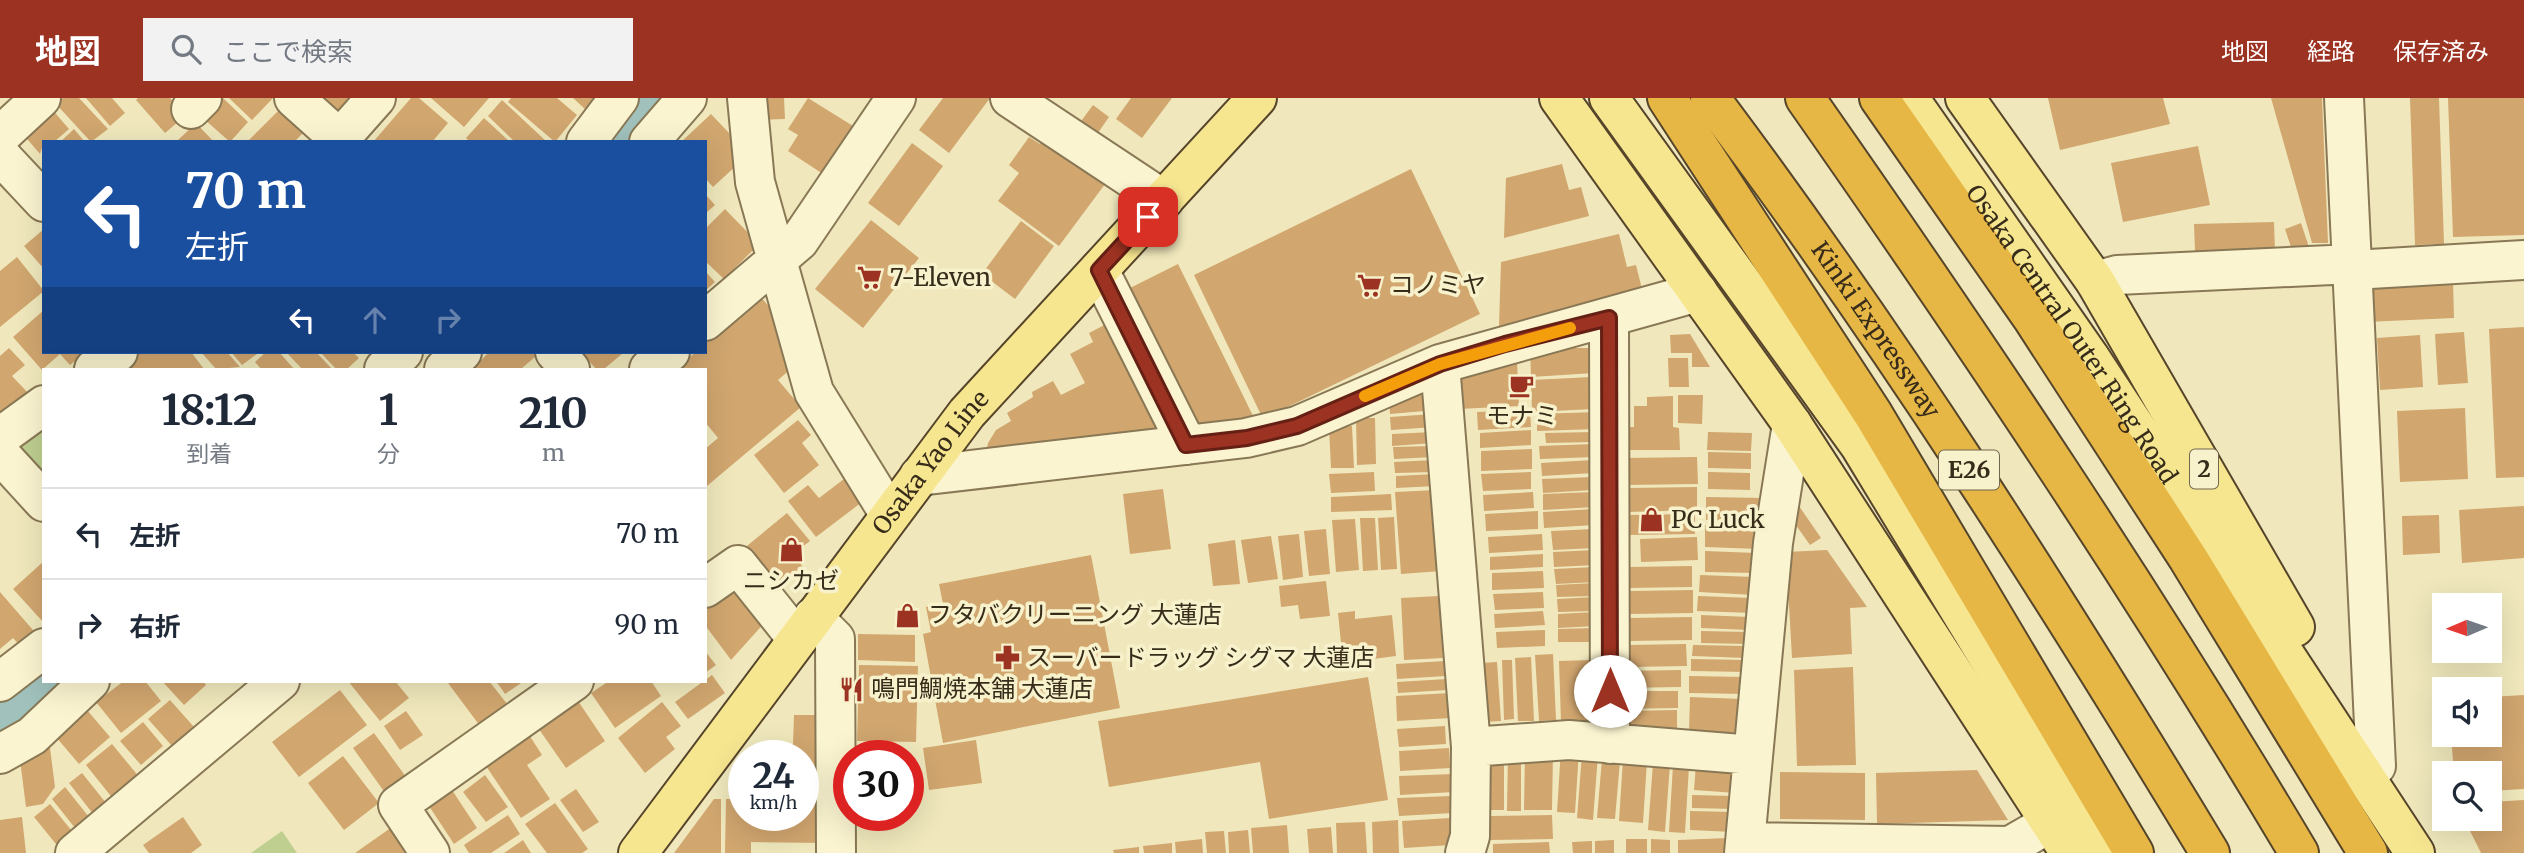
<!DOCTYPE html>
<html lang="ja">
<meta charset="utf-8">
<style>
body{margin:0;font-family:Merriweather,"Noto Sans JP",serif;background:#f2f2f3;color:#1f2937;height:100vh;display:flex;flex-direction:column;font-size:26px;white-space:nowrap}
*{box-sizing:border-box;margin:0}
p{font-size:23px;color:#747a83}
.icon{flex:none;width:38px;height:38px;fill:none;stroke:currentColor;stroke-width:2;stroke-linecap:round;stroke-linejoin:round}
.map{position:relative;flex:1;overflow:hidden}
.side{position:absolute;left:42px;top:270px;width:665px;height:315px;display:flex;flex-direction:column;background:#fff;border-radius:0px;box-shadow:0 7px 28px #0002}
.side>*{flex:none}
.hud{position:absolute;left:42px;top:42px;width:665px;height:214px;border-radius:0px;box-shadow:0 7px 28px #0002;background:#1a4fa0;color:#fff;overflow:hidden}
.needle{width:46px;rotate:268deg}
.tools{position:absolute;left:2432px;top:495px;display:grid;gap:14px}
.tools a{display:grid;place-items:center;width:70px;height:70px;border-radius:0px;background:#fff;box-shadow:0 7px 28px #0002;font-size:35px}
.speed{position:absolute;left:728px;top:642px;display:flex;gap:14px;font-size:35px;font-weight:700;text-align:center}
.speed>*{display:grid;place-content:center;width:91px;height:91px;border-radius:50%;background:#fff;box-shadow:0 7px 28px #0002;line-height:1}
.speed small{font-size:18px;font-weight:400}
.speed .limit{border:10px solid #d22;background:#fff;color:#111}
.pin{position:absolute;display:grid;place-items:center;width:60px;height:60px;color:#fff;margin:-30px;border-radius:14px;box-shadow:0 4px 10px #0006}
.me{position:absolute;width:77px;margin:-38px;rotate:0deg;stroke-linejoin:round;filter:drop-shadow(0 0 5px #0008)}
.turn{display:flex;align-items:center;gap:24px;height:147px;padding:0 28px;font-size:32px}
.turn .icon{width:91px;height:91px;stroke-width:2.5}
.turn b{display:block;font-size:49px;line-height:60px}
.lanes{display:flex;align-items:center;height:66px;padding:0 28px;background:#0003;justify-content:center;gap:35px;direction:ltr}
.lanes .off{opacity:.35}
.eta{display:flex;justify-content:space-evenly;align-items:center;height:119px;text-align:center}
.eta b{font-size:42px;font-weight:700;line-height:49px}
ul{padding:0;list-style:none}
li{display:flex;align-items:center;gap:21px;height:91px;padding:0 28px;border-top:2px solid #e0e1e3}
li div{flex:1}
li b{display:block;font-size:26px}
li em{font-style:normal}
header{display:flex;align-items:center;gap:42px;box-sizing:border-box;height:98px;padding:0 35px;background:#9c3221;color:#fff}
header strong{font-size:33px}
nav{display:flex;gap:38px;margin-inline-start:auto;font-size:24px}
.search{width:490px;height:63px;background:#f2f2f3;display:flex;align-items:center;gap:18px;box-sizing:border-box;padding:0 24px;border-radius:0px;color:#747a83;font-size:26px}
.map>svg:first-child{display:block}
</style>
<header>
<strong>地図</strong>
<div class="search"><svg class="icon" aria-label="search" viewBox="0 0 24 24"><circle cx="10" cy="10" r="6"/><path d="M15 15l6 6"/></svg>ここで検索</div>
<nav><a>地図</a><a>経路</a><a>保存済み</a></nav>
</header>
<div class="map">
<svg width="2524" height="755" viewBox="0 0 2524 755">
<rect width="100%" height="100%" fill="#f0e8bc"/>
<!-- green -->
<path fill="#becf90" d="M44,327V385L16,349Z
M282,733L297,755H251Z"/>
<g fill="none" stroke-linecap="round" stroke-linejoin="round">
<!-- river -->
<path stroke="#a0c1bc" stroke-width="61" d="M614,44L650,0
M0,618L24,603L45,583"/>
</g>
<!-- building -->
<path fill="#d1a66f" d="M63,0H79L108,31L91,44L56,6Z
M86,0H112L125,15L110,28Z
M138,0H170L185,18L165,35L136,2Z
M223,0L248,24L230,44L204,21Z
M229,0H273L252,22Z
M323,0H357L341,17Z
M411,0H419L448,25L432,44H373Z
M431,0H489L464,29Z
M511,0H557L577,17L555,44L508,4Z
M573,0H596L586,12Z
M757,0H784L785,21L758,22Z
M808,0L853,28L823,76L788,53L798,37L788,31Z
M943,0H990L949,55L919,32Z
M1131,0H1172L1142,40L1116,21Z
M2048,0H2163L2170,26L2060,52Z
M2271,0H2322L2328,145H2312Z
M2410,0H2439L2444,146L2415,147Z
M2448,0H2524V137L2453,139Z
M502,2L547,44H515L488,18Z
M1093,7L1109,19L1093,42L1076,30Z
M50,9L69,31L54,44H44L40,56L22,35Z
M281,10L305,33L294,44H251L249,42Z
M711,16L749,56L713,89L705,80V44H681Z
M484,20L510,44H470L466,40Z
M196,25L214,44L178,42Z
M74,31L85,44H60Z
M1050,32L1111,78L1059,148L998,103L1019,75L1009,67L1029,39L1040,46Z
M912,45L943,68L899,128L868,105Z
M2198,48L2210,107L2123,124L2111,65Z
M1562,66L1569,92L1581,89L1589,118L1504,140L1506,80Z
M1411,71L1480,216L1263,321L1194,177Z
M705,96L715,107L705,116Z
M725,111L759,146L724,181L705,163V131Z
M871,122L919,160L863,230L815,191Z
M1021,123L1054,148L1015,201L982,176Z
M2274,124L2275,153L2195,154L2194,126Z
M2301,125L2311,155L2295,161L2285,131Z
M44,131V171L24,148Z
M1619,136L1627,169L1636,167L1643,195L1499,228L1501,164Z
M17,159L44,193L0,229V173Z
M1178,166L1232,275L1254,320L1196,328L1128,191Z
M705,173L715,184L705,193Z
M2453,182L2454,220L2366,224L2364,186Z
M761,199L785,228L776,236L799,264L778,282L801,309L707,388L705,351L718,340L705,324V271H675L696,254H705V246Z
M44,212V254H86L70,267L60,256L42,272L13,239Z
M1114,222L1168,330L985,359L988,345L996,332L1011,323L1007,315L1033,299L1032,294L1053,283L1061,297L1085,285L1070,256L1093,244L1089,235Z
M2524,229V379L2496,380L2489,231Z
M2464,234L2468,285L2438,287L2435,236Z
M1690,236L1710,269H1692V255H1671L1670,237Z
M2420,237L2423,289L2380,292L2377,240Z
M1571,239V250H1592L1594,275L1531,279L1530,248Z
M9,250L25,267L12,278L30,297L0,324V258Z
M141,254H191L204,271H119Z
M201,254H227L240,269L216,271Z
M231,254H255L257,256L242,267Z
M266,254H279L294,271H261L255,264Z
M286,254H316L332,271H302Z
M320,254H353L359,260L347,271H336Z
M489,254H532L536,258L521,271H473Z
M581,254H622L623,255L604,271H596Z
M1668,260H1688L1689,289H1669Z
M1517,263L1519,308L1459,311L1457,277Z
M1592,279L1594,311L1532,314L1531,282Z
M1434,291L1436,312L1390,316L1389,294Z
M1678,297H1703L1702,326L1678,325Z
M1673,298V329L1679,330L1680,352H1626L1625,329H1634V308H1647V299Z
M2465,310L2468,381L2400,384L2397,313Z
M1530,312L1531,329L1478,332L1477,314Z
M1597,314V331L1537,333V316Z
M1433,316L1434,329L1391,332L1390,319Z
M1356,320H1375L1376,366L1357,367Z
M798,322L811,337L802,345L819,367L784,395L754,357Z
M1352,328L1354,370H1331L1329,329Z
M1531,332V347L1480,350V335Z
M1433,334V345L1392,348V336Z
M1594,334V344L1546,345L1545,335Z
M1708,334L1752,335L1751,353L1707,352Z
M1594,346V359L1540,361L1539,348Z
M1434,348V359L1394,361L1393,349Z
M1532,351V371L1481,373V353Z
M1708,354L1751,355V371L1708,370Z
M1697,359L1698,386L1626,387L1625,360Z
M1434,362L1435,374L1395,375L1394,364Z
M1593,362L1594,375L1542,378L1541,365Z
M1374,374L1375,393L1331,395L1329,376Z
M1531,374V391L1483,393L1481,376Z
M1708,374L1750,375V392L1708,391Z
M1436,376V388L1396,390V378Z
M1593,379V392L1543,395L1542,381Z
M844,381L862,404L816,439L788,403L808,387L819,400Z
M1697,389V412L1627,414V390Z
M1163,391L1171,451L1130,456L1123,396Z
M1436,392L1441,473L1401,476L1395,394Z
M1533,394L1534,410L1484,413L1483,397Z
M1594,394L1595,409L1543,412V396Z
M1391,396L1392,412L1331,414V399Z
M1706,399L1763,400V423L1706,422Z
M1799,408L1821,440L1810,447L1788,416Z
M2524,408V460L2462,465L2459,412Z
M1594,411L1595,427L1544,430L1543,414Z
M1538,413V431L1486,433L1485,416Z
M787,415L810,443L793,456L803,469L775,492L742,452Z
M1695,416V436L1628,437L1627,417Z
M2439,417L2440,455L2403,457L2402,418Z
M1394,419L1397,471L1381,472L1378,420Z
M1360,420H1375L1378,472L1363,473Z
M1355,421L1359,472L1336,474L1332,422Z
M1705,427L1759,428V451L1705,449Z
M1326,431L1330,476L1309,478L1304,433Z
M1594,431L1596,450L1553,452L1551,433Z
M1299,436L1303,479L1283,482L1278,438Z
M1542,436L1543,452L1489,455L1488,439Z
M1271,438L1278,481L1248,485L1241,442Z
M1697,439L1698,462L1641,464L1640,441Z
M1235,442L1240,486L1213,488L1208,446Z
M1595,452L1596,467L1554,469L1553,454Z
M1827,452L1867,509L1850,510L1852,556L1792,560L1786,454Z
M1705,453L1756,455L1755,475L1705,474Z
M1543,456V469L1490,472V459Z
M1091,457L1120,610L943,645L923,536L931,534L926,509L943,506L939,486Z
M44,463V525L13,491Z
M1692,468V489L1628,490V469Z
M1595,469L1596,484L1556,486L1554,471Z
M1543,473L1544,490L1492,492V475Z
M1700,477L1755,479L1754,497L1699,494Z
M1326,483L1330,518L1300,521L1298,507L1281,509L1279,488Z
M739,484L767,522L731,562L705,527V509Z
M1595,485L1596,498L1557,499L1556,487Z
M1693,492V515L1630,516V493Z
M0,494L39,539L24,552L13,540L0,551Z
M1543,494L1544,510L1495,512L1493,496Z
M1439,498L1443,560L1404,562L1401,500Z
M1698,498L1753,500V515L1697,513Z
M1595,499V513L1558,514L1557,501Z
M1355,513V521L1392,517L1396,558L1343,565L1338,515Z
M1543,513L1545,527L1495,530L1494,516Z
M1595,514L1596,528L1558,530V516Z
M1701,517L1750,519L1749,532L1701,530Z
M1692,519V542L1630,543L1629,520Z
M1595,530L1596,544H1558V531Z
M1545,532V548L1497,550L1496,534Z
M1701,533L1748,534V546L1701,545Z
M858,536L915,537V564L858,562Z
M1686,546L1687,568L1629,569V547Z
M1693,547L1747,548L1746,560L1692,558Z
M705,553L716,567L705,575Z
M1553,556L1556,622L1539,623L1535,557Z
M1531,559L1534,623H1518L1515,560Z
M1691,561L1746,562V574L1691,573Z
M1502,562H1512L1514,621L1504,622Z
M1592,562L1594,623L1561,624L1559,563Z
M1445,563L1446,578L1397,581L1396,566Z
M1497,564L1501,623L1485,624L1481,565Z
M859,567L918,568L916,644L857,643Z
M1853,569L1856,667L1797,668L1794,572Z
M1681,572V589L1620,590L1619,573Z
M712,577L725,595L688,621L675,604Z
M1689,578L1745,579V596L1689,595Z
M1368,579L1388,702L1269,721L1260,664L1109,689L1098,623Z
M1447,581L1448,592L1398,595L1397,584Z
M124,583H145L161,603L121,635L96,604Z
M162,583H203L206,587L184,607Z
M348,583H395L409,600L380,623Z
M450,583H489L508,607L480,628L448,585Z
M496,583H524L505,596Z
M609,583H651L661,598L615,630L591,595Z
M340,592L367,627L299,679L272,644Z
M1622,593H1678V610L1622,611Z
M1450,595L1451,620L1397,623L1396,598Z
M2524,597V691L2490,693V676H2454L2451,637H2490V599Z
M1690,599L1742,601L1741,635L1689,634Z
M576,600L605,643L566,670L536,627Z
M170,602L194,629L172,648L148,621Z
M662,604L681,628L666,639L675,651L645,675L618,640Z
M87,612L110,639L79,666L56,639Z
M1677,612V631L1622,632V613Z
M406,613L423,637L400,652L384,628Z
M794,617H826L824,745L751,744V755H725L726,701H741V670L744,718H803V658H763V646H793Z
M143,624L163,648L141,667L120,643Z
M1445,628L1446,646L1399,649L1397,631Z
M526,632L542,657L527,667L550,701L521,720L482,662Z
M374,635L409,683L388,699L353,650Z
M976,642L982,685L929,692L923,650Z
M112,646L140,680L114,702L86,667Z
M50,650L55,689L43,706L26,709L19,654Z
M1449,650L1450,670L1400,673L1399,653Z
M1561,651L1579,652L1575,715L1557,714Z
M1525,654L1553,655L1552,712H1524Z
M1504,655V712H1488V656Z
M1508,655H1521V713H1507Z
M1582,656L1598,657L1593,722L1577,720Z
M343,658L379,705L344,732L308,685Z
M1602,661L1620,663L1615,721L1597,720Z
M1623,661L1647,663L1643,725L1619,723Z
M1653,665L1670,666L1665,734L1648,732Z
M1696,666L1737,668L1736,695L1694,692Z
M1673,667L1689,668L1685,735L1669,734Z
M1977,672L2008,722L1877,726L1876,675Z
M1780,674L1865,675V722L1780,721Z
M82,675L110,710L97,721L69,685Z
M1454,676V694L1400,697L1399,678Z
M485,677L508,709L486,724L463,694Z
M65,689L93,724L79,735L52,701Z
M576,691L599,724L583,734L560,702Z
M452,692L477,730L454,746L429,708Z
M1692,697L1735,698L1734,711L1692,710Z
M1452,698L1453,715L1399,718L1397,700Z
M714,701H721V755H674Z
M2524,702V755H2481L2464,721H2490V704Z
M555,705L588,751L582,755H547L525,726Z
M50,706L76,738L60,751L34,719Z
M1690,713L1734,714L1733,734L1690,732Z
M508,717L520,736L491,755H469L464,747Z
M1552,717L1553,741L1490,742V718Z
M22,719L26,755H0V722Z
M183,719L202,747L191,755H149L143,747Z
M1450,720L1451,747L1404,750L1402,723Z
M1398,722L1399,755H1373L1372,724Z
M1365,724L1367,755H1337L1336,725Z
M1287,727L1289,755H1253L1251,730Z
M392,729L410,755H355Z
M1331,729L1333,755H1309L1307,731Z
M1248,732L1250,755H1229L1228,734Z
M1224,733L1226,755H1207L1205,734Z
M1728,740L1729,755H1678V742Z
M1202,741L1203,755H1176L1175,744Z
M1626,741H1647V755H1626Z
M1651,741L1670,742V755H1651Z
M523,742L531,755H504Z
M1614,742V755H1595V743Z
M1592,743V755H1573L1572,744Z
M1549,744L1550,755H1493V746Z
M1172,745V755H1144L1143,748Z
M1139,749V755H1114L1113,752Z"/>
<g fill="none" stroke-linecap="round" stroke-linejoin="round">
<defs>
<path id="minor" d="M294,0L343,44
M747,0L755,84L814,294L890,417
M1010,0L1164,102
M2344,0L2376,668
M191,11L202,0
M0,38L41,0
M337,44L376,0
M586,44L619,0
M649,44L687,0
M0,57L44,104
M1099,172L1187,347
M2353,172L2524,162
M2095,183L2117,177L2353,166
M1609,220L1610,646
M705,223L799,143L896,0
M555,254L570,271
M1440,266L1471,649L1470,738L1465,755
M94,271L118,254
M384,271L403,254
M444,271L462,254
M649,271L670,254
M0,339L44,307
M0,356L44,404
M919,378L1246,340L1297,328L1440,266L1698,194
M705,490L738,467L797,541
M813,519L835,541L836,755
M0,584L44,550
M1471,649L1569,642L1753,657
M0,656L32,638L90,583
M1745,744L2010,748L2050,725
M75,755L280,583
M430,755L398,707L574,583
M1744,755L1773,445L1792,326"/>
<g id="major">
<path d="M1559,0L1792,326L2070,755"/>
<path d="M1609,0L1860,348L2107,755"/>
<path id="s1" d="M1909,0L2089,258L2415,755"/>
<path d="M1965,0L2095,183L2295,529"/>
<path id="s2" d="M638,755L967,315L1257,0"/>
</g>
<g id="highway">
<path d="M1667,0L1873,316L2134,755"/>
<path id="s3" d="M1710,0C1891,241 2054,497 2210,755"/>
<path d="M1805,0C1978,247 2145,496 2299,755"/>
<path d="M1879,0L2033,221L2188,460L2368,755"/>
</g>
</defs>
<!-- minor casing -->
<use href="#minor" stroke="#897855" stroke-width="42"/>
<!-- major casing -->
<use href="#major" stroke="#56452a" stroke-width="42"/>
<!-- highway casing -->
<use href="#highway" stroke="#56452a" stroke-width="42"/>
<!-- minor -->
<use href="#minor" stroke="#fbf4d0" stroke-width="38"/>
<!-- major -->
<use href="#major" stroke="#f7e690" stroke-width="38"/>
<!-- highway -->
<use href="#highway" stroke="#e7b745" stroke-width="38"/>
</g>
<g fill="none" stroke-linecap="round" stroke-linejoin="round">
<defs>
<path id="route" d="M1148,119L1099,172L1186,347L1247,340L1297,328L1440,266L1505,246L1609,220L1610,593"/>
</defs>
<!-- route casing -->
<use href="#route" stroke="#652015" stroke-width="18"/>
<!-- route -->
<use href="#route" stroke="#9c3221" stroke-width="12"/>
<!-- slow -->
<path stroke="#f59e0b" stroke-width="12" d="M1365,298L1440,266L1570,230"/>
</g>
<!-- icons -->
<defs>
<symbol id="supermarket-bare" viewBox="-9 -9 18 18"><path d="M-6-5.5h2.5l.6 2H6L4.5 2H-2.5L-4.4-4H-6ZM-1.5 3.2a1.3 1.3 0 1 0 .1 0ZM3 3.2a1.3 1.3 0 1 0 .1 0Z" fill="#9c3221" stroke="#f7f1cc" stroke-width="2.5" paint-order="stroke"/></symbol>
<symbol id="cafe-bare" viewBox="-9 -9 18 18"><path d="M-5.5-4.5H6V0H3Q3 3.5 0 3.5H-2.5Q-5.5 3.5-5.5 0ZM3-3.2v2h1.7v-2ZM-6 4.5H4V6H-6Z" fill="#9c3221" stroke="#f7f1cc" stroke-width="2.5" paint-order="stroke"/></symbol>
<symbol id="shop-bare" viewBox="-9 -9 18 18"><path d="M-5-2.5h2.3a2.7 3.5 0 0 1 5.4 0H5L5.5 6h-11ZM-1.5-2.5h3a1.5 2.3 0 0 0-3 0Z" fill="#9c3221" stroke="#f7f1cc" stroke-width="2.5" paint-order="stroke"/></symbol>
<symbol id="pharmacy-bare" viewBox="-9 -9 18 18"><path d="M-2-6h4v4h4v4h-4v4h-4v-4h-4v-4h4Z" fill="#9c3221" stroke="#f7f1cc" stroke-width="2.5" paint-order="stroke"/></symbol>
<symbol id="restaurant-bare" viewBox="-9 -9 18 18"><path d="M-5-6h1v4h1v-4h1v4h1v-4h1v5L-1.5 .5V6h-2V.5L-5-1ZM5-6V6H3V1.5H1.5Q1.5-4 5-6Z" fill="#9c3221" stroke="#f7f1cc" stroke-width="2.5" paint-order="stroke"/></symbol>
</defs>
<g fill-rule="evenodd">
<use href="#supermarket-bare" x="852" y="162" width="35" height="35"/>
<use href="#supermarket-bare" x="1352" y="170" width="35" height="35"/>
<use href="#cafe-bare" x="1504" y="270" width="35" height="35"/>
<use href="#shop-bare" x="1634" y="404" width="35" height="35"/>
<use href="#shop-bare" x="774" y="434" width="35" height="35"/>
<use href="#shop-bare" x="890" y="500" width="35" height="35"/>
<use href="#pharmacy-bare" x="990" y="542" width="35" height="35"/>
<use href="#restaurant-bare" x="834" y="574" width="35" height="35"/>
</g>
<g text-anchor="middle" stroke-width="7" stroke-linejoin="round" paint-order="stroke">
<!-- shield labels -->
<g fill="#f7f1cc" stroke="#71674f" stroke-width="2">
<rect x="2190" y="351.5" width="28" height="39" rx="5"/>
<rect x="1939" y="352.5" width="60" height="39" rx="5"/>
</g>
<g font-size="23" font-weight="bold" fill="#372c1a">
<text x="2204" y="379">2</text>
<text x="1969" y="380">E26</text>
</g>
<!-- poi labels -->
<g font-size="24" fill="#372c1a" stroke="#f7f1cc" text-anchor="start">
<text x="890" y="188">7-Eleven</text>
<text x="1390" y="195">コノミヤ</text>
<text x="1522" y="326" text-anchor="middle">モナミ</text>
<text x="1671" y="430">PC Luck</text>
<text x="791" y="491" text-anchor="middle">ニシカゼ</text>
<text x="928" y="525">フタバクリーニング 大蓮店</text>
<text x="1027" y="568">スーバードラッグ シグマ 大蓮店</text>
<text x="871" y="599">鳴門鯛焼本舗 大蓮店</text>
</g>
<!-- street labels -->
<g font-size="24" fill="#372c1a" stroke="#f7f1cc">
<text dy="8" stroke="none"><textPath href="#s3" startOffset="285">Kinki Expressway</textPath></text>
<text dy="8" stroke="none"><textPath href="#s1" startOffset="287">Osaka Central Outer Ring Road</textPath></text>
<text dy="8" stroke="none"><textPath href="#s2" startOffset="488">Osaka Yao Line</textPath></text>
</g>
</g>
</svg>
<div class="tools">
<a><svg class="needle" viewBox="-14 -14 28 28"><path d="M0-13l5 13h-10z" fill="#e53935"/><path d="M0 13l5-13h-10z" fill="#747a83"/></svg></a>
<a><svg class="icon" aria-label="sound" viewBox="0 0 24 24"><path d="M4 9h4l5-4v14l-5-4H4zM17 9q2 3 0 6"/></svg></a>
<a><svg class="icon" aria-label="search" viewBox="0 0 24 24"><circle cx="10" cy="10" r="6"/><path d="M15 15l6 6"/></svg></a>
</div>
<div class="speed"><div>24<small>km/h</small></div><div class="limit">30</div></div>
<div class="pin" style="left:1148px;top:119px;background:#d93025"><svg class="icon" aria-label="arrive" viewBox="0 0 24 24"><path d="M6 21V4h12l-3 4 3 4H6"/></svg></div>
<svg class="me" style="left:1610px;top:593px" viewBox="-20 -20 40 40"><circle r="19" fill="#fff"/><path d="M0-13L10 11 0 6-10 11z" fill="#9c3221"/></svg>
<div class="hud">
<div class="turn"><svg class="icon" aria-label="left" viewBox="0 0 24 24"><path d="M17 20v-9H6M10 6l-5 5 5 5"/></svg><div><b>70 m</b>左折</div></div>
<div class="lanes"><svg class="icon" aria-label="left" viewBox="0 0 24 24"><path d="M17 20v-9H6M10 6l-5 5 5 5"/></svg><svg class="icon off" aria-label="ahead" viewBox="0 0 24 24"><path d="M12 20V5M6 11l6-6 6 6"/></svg><svg class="icon off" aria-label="right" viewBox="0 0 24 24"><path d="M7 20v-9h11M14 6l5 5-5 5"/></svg></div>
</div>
<section class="side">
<div class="eta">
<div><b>18:12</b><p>到着</p></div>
<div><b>1</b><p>分</p></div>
<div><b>210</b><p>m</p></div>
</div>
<ul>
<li><svg class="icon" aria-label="left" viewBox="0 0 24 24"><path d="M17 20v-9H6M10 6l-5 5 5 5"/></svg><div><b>左折</b></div><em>70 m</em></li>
<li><svg class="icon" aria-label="right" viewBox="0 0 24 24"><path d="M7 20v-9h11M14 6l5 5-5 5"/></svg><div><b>右折</b></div><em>90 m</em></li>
</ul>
</section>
</div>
